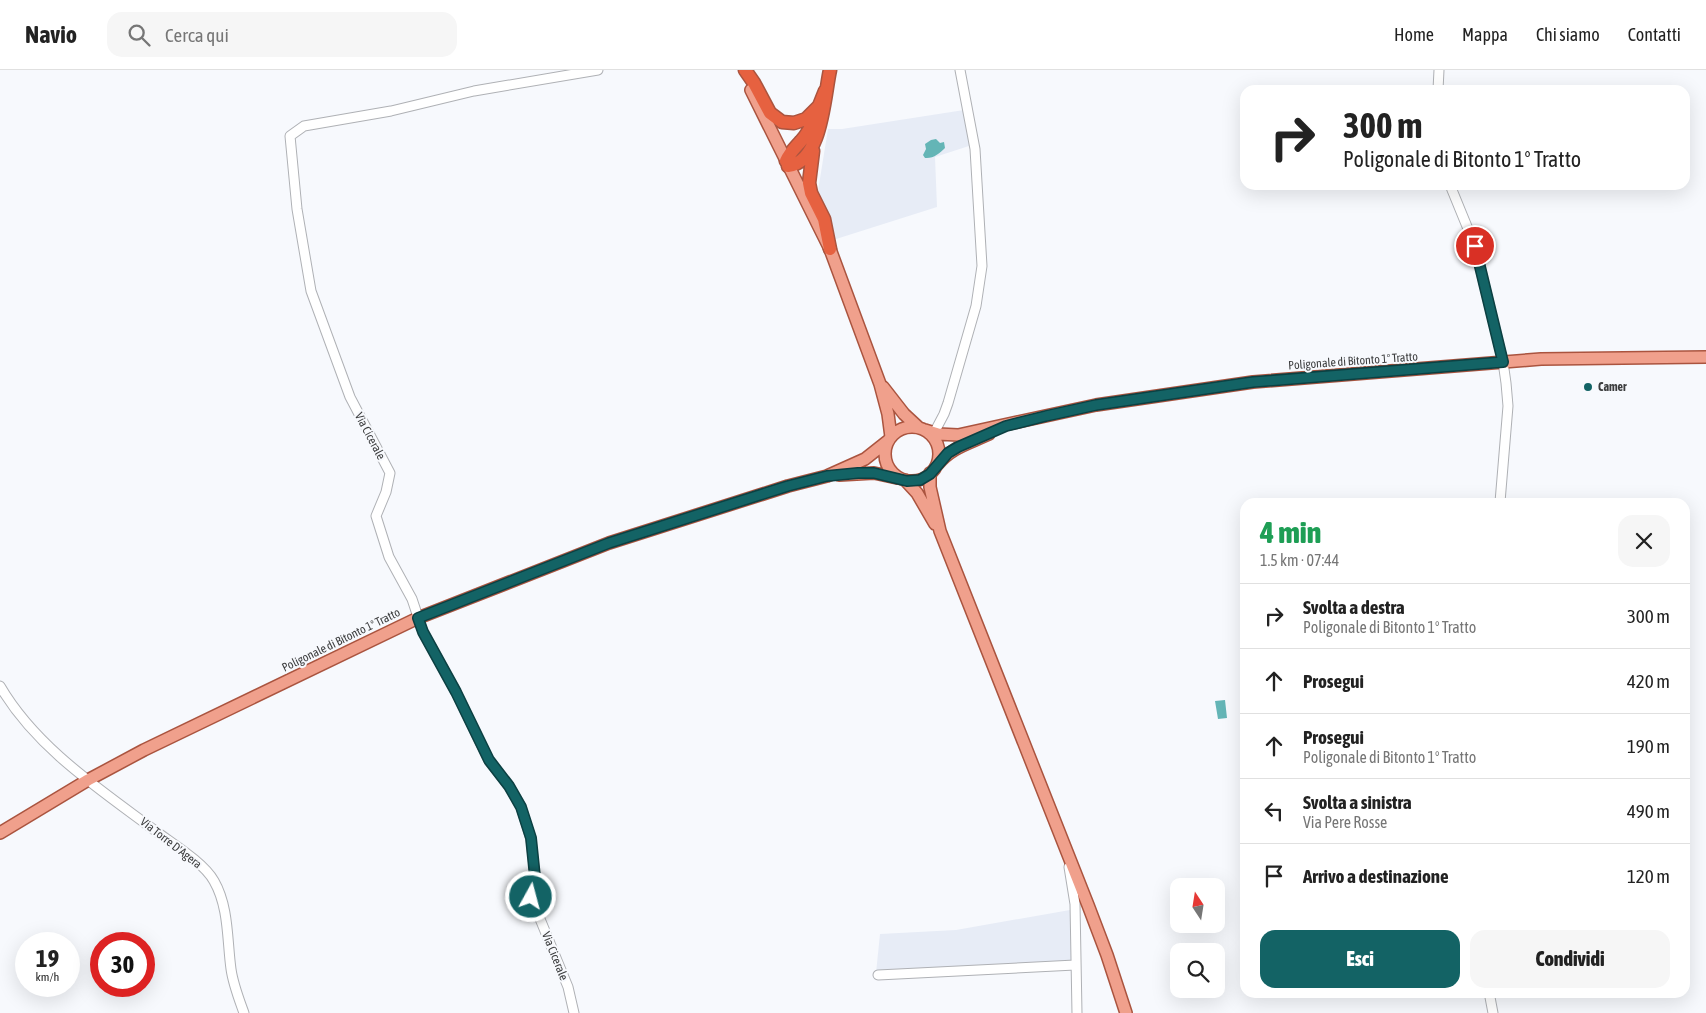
<!DOCTYPE html>
<html lang="it">
<meta charset="utf-8">
<style>
body{margin:0;font-family:"Asap Condensed",sans-serif;background:#f6f6f6;color:#222;height:100vh;display:flex;flex-direction:column;font-size:19px;white-space:nowrap}
*{box-sizing:border-box;margin:0}
p{font-size:16px;color:#767676}
.icon{flex:none;width:28px;height:28px;fill:none;stroke:currentColor;stroke-width:2;stroke-linecap:round;stroke-linejoin:round}
.map{position:relative;flex:1;overflow:hidden}
.drawer{position:absolute;left:1240px;top:428px;width:450px;height:500px;display:flex;flex-direction:column;background:#fff;border-radius:15px;box-shadow:0 5px 20px #0002}
.drawer>*{flex:none}
.guide{position:absolute;left:1240px;top:15px;width:450px;height:105px;border-radius:15px;box-shadow:0 5px 20px #0002;background:#fff;color:#222;overflow:hidden}
.needle{width:32px;rotate:348deg}
.buttons{position:absolute;left:1170px;top:808px;display:grid;gap:10px}
.buttons a{display:grid;place-items:center;width:55px;height:55px;border-radius:10px;background:#fff;box-shadow:0 5px 20px #0002;font-size:25px}
.speed{position:absolute;left:15px;top:862px;display:flex;gap:10px;font-size:25px;font-weight:700;text-align:center}
.speed>*{display:grid;place-content:center;width:65px;height:65px;border-radius:50%;background:#fff;box-shadow:0 5px 20px #0002;line-height:1}
.speed small{font-size:12px;font-weight:400}
.speed .limit{border:8px solid #d22;background:#fff;color:#111}
.pin{position:absolute;display:grid;place-items:center;width:42px;height:42px;color:#fff;margin:-21px;border:2px solid #fff;border-radius:50%;box-shadow:0 1px 5px #0007}
.me{position:absolute;width:55px;margin:-28px;rotate:7deg;stroke-linejoin:round;filter:drop-shadow(0 0 4px #0008)}
.turn{display:flex;align-items:center;gap:18px;height:105px;padding:0 20px;font-size:22px}
.turn .icon{width:65px;height:65px;stroke-width:2.5}
.turn b{display:block;font-size:35px;line-height:42px}
.round{display:grid;place-items:center;flex:none;width:52px;height:52px;border-radius:15px;background:#f6f6f6}
.summary{display:flex;align-items:center;justify-content:space-between;height:85px;padding:0 20px}
h1{font-size:30px;font-weight:800;line-height:38px;color:#1e9e55}
.action{display:flex;gap:10px;margin-top:auto;padding:10px 20px}
.action a{flex:1;height:58px;border-radius:15px;background:#136365;color:#fff;font-size:20px;font-weight:800;line-height:58px;text-align:center}
.action a+a{background:#f6f6f6;color:#222}
ul{padding:0;list-style:none}
li{display:flex;align-items:center;gap:15px;height:65px;padding:0 20px;border-top:1px solid #e0e0e0}
li div{flex:1}
li b{display:block;font-size:19px}
li em{font-style:normal}
header{display:flex;align-items:center;gap:30px;box-sizing:border-box;height:70px;padding:0 25px;background:#fff;border-bottom:1px solid #e0e0e0}
header strong{font-size:24px}
nav{display:flex;gap:28px;margin-inline-start:auto;font-size:18px}
.search{width:350px;height:45px;background:#f6f6f6;display:flex;align-items:center;gap:12px;box-sizing:border-box;padding:0 18px;border-radius:15px;color:#767676;font-size:19px}
.map>svg:first-child{display:block}
</style>
<header>
<strong>Navio</strong>
<div class="search"><svg class="icon" aria-label="search" viewBox="0 0 24 24"><circle cx="10" cy="10" r="6"/><path d="M15 15l6 6"/></svg>Cerca qui</div>
<nav><a>Home</a><a>Mappa</a><a>Chi siamo</a><a>Contatti</a></nav>
</header>
<div class="map">
<svg width="1706" height="943" viewBox="0 0 1706 943">
<rect width="100%" height="100%" fill="#f7f9fd"/>
<!-- built -->
<path fill="#e7ecf6" d="M964,40L972,75L935,87L937,137L833,170L817,127L828,59H842Z
M1070,840L1072,892L876,903L880,864L956,860Z"/>
<!-- water -->
<path fill="#64b5b6" d="M936,69L940,73L944,72L945,78C940,83 933,89 925,88L923,85L926,79L925,74L931,70Z
M1225,630L1227,648L1218,649L1215,631Z"/>
<g fill="none" stroke-linecap="round" stroke-linejoin="round">
<defs>
<path id="minor" d="M1438,20L1439,0
M1450,115L1475,176L1503,292L1506,313L1508,336L1500,432
M934,363L944,344L948,333L976,236L982,196L975,79L960,0
M0,616C36,678 101,720 157,762C173,774 204,793 214,811C229,837 227,870 231,899C233,914 239,929 244,943
M1069,797L1075,834L1077,943
M878,905L1075,895
M1489,922L1493,943
M574,943L568,917L531,827L535,807L531,769L521,737L509,716L489,691L456,622L423,562L412,529L389,487L376,446L386,422L390,403L350,327L311,221L297,139L290,66L304,56L391,41L474,21L598,0"/>
<path id="major" d="M751,20L830,179L880,314L888,344L891,367
M883,317L904,344L918,357
M885 384a27 27 0 1 1 54 0a27 27 0 1 1-54 0Z
M925,360L938,364L958,365L1096,335L1253,312L1541,289L1706,287
M937,395C952,377 968,374 989,364
M930,403V417L940,461L1088,835L1107,885L1126,943
M839,405L874,403L897,408
M905,410L917,423L935,454
M0,763L88,710L144,680L418,548L609,473L788,416L827,406L865,389L889,370"/>
<path id="highway" d="M745,0L754,13L770,43L782,52L794,53L806,49L819,36L825,21
M813,81L809,113L811,123L824,149L830,179
M786,91C790,82 795,78 801,71C808,64 812,55 816,46
M788,96C822,92 824,27 830,0"/>
</defs>
<!-- minor casing -->
<use href="#minor" stroke="#afb1b5" stroke-width="11"/>
<!-- major casing -->
<use href="#major" stroke="#aa543f" stroke-width="14"/>
<!-- highway casing -->
<use href="#highway" stroke="#aa543f" stroke-width="15"/>
<!-- minor -->
<use href="#minor" stroke="#fff" stroke-width="9"/>
<!-- major -->
<use href="#major" stroke="#f0a08c" stroke-width="11"/>
<!-- highway -->
<use href="#highway" stroke="#e66140" stroke-width="12"/>
</g>
<g fill="none" stroke-linecap="round" stroke-linejoin="round">
<defs>
<path id="route" d="M531,827L535,807L531,768L521,737L509,716L489,690L456,622L423,562L418,548L609,473L788,416L827,406L858,403H874L907,411L920,410L930,404L948,383L958,377L1006,356L1046,346L1096,335L1253,312L1503,292L1475,176"/>
</defs>
<!-- route casing -->
<use href="#route" stroke="#0c4042" stroke-width="12"/>
<!-- route -->
<use href="#route" stroke="#136365" stroke-width="9"/>
</g>
<!-- markers -->
<circle fill="#136365" stroke="#f7f9fd" stroke-width="2" cx="1588" cy="317" r="5"/>
<g text-anchor="middle" stroke-width="4" stroke-linejoin="round" paint-order="stroke">
<!-- street labels -->
<g font-size="12" fill="#3c3d3e" stroke="#f7f9fd">
<text transform="translate(1353 291) rotate(-4)" y="4">Poligonale di Bitonto 1° Tratto</text>
<text transform="translate(370 366) rotate(62)" y="4">Via Cicerale</text>
<text transform="translate(341 570) rotate(-26)" y="4">Poligonale di Bitonto 1° Tratto</text>
<text transform="translate(171 773) rotate(38)" y="4">Via Torre D'Agera</text>
<text transform="translate(555 886) rotate(68)" y="4">Via Cicerale</text>
</g>
<!-- poi labels -->
<g font-size="12" font-weight="bold" fill="#3c3d3e" stroke="#f7f9fd" text-anchor="start">
<text x="1598" y="321">Camer</text>
</g>
</g>
</svg>
<div class="buttons">
<a><svg class="needle" viewBox="-14 -14 28 28"><path d="M0-13l5 13h-10z" fill="#e53935"/><path d="M0 13l5-13h-10z" fill="#767676"/></svg></a>
<a><svg class="icon" aria-label="search" viewBox="0 0 24 24"><circle cx="10" cy="10" r="6"/><path d="M15 15l6 6"/></svg></a>
</div>
<div class="speed"><div>19<small>km/h</small></div><div class="limit">30</div></div>
<div class="pin" style="left:1475px;top:176px;background:#d93025"><svg class="icon" aria-label="arrive" viewBox="0 0 24 24"><path d="M6 21V4h12l-3 4 3 4H6"/></svg></div>
<svg class="me" style="left:531px;top:827px" viewBox="-20 -20 40 40"><circle r="17" fill="#136365" stroke="#fff" stroke-width="3"/><path d="M0-11L8 9 0 5-8 9z" fill="#fff"/></svg>
<div class="guide">
<div class="turn"><svg class="icon" aria-label="right" viewBox="0 0 24 24"><path d="M7 20v-9h11M14 6l5 5-5 5"/></svg><div><b>300 m</b>Poligonale di Bitonto 1° Tratto</div></div>
</div>
<section class="drawer">
<div class="summary"><div><h1>4 min</h1><p>1.5 km · 07:44</p></div><a class="round"><svg class="icon" aria-label="close" viewBox="0 0 24 24"><path d="M6 6l12 12M18 6L6 18"/></svg></a></div>
<ul>
<li><svg class="icon" aria-label="right" viewBox="0 0 24 24"><path d="M7 20v-9h11M14 6l5 5-5 5"/></svg><div><b>Svolta a destra</b><p>Poligonale di Bitonto 1° Tratto</p></div><em>300 m</em></li>
<li><svg class="icon" aria-label="ahead" viewBox="0 0 24 24"><path d="M12 20V5M6 11l6-6 6 6"/></svg><div><b>Prosegui</b></div><em>420 m</em></li>
<li><svg class="icon" aria-label="ahead" viewBox="0 0 24 24"><path d="M12 20V5M6 11l6-6 6 6"/></svg><div><b>Prosegui</b><p>Poligonale di Bitonto 1° Tratto</p></div><em>190 m</em></li>
<li><svg class="icon" aria-label="left" viewBox="0 0 24 24"><path d="M17 20v-9H6M10 6l-5 5 5 5"/></svg><div><b>Svolta a sinistra</b><p>Via Pere Rosse</p></div><em>490 m</em></li>
<li><svg class="icon" aria-label="arrive" viewBox="0 0 24 24"><path d="M6 21V4h12l-3 4 3 4H6"/></svg><div><b>Arrivo a destinazione</b></div><em>120 m</em></li>
</ul>
<div class="action"><a>Esci</a><a>Condividi</a></div>
</section>
</div>
